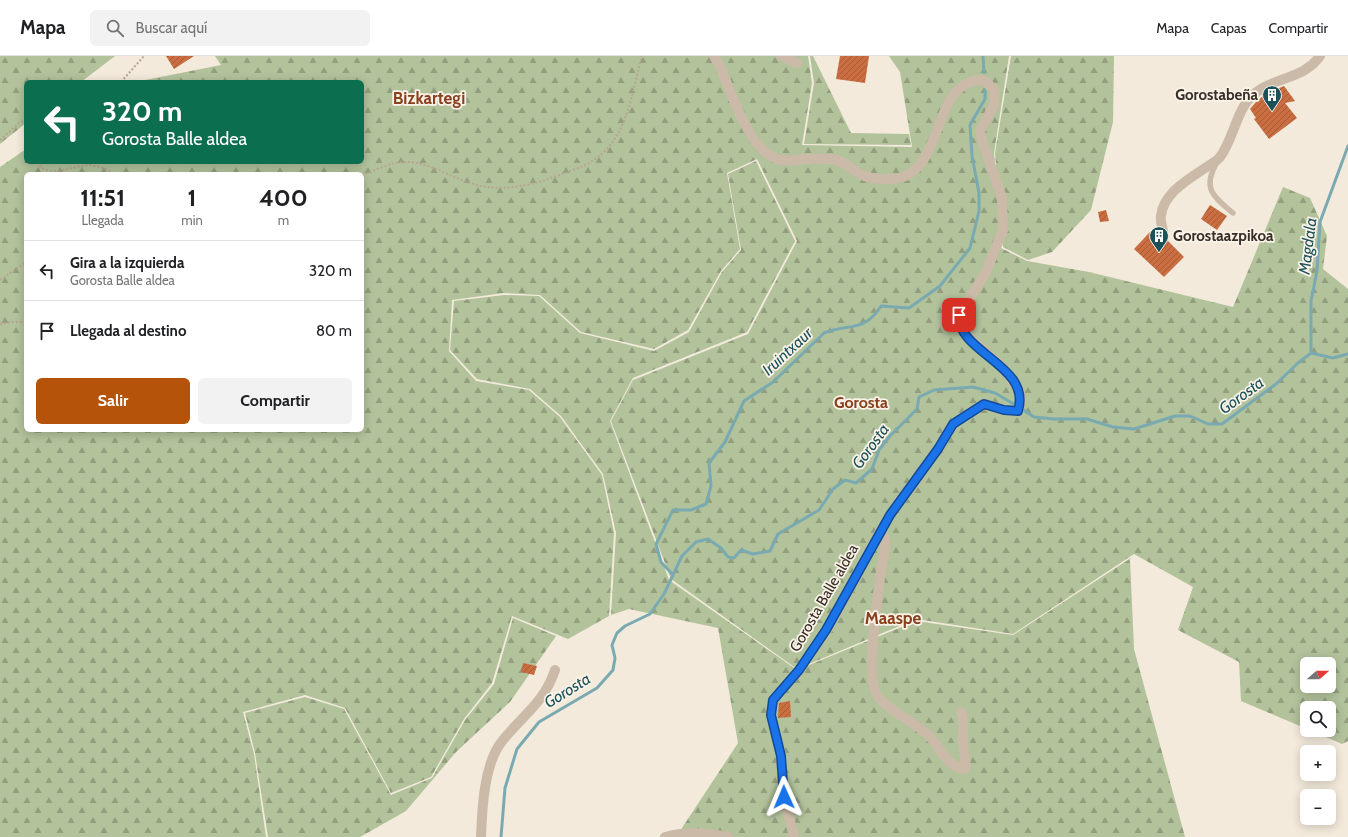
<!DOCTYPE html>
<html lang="es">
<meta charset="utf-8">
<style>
body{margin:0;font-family:Cabin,sans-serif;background:#f2f2f2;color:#202124;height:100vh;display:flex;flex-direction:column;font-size:15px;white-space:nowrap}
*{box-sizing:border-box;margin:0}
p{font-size:13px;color:#757577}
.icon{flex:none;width:22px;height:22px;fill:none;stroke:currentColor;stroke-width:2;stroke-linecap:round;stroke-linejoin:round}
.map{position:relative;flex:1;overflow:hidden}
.details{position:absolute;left:24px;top:116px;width:340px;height:260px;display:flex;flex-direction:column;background:#fff;border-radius:6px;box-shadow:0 2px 10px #0003}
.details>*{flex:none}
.banner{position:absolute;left:24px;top:24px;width:340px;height:84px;border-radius:6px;box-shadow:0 2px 10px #0003;background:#0b6e4f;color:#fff;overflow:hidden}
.needle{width:26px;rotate:70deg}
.controls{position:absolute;left:1300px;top:601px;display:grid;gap:8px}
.controls a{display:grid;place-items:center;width:36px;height:36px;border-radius:6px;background:#fff;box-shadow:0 2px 10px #0003;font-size:20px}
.pin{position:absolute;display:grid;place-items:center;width:34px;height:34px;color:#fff;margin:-17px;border-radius:8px;box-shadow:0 2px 6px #0006}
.me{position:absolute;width:44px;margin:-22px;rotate:359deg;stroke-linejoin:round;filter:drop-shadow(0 0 3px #0008)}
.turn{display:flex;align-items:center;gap:14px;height:84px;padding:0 12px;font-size:18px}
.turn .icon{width:52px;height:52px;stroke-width:2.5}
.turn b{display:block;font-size:28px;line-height:34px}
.eta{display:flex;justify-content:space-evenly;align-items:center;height:68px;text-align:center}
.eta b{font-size:24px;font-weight:700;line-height:28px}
.action{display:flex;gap:8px;margin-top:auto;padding:8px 12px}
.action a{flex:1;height:46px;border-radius:6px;background:#b45309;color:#fff;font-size:16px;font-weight:700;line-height:46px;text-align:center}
.action a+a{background:#f2f2f2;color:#202124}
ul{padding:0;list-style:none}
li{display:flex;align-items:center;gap:12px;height:60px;padding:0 12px;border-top:1px solid #e0e0e0}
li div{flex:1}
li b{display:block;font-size:15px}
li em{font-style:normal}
header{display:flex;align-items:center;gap:24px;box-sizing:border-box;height:56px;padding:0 20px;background:#fff;border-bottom:1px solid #e0e0e0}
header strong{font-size:19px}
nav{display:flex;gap:22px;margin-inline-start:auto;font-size:14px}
.search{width:280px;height:36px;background:#f2f2f2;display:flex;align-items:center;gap:10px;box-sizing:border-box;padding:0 14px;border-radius:6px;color:#757577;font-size:15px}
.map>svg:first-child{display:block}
</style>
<header>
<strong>Mapa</strong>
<div class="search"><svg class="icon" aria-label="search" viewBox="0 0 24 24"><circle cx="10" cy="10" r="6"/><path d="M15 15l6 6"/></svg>Buscar aquí</div>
<nav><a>Mapa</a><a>Capas</a><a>Compartir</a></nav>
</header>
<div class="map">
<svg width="1348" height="781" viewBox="0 0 1348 781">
<defs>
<pattern id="forest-firs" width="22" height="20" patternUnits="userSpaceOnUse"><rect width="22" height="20" fill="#b2c29b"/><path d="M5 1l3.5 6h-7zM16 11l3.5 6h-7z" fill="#929e7e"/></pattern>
<pattern id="building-hatch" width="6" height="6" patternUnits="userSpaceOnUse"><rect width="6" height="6" fill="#ca6e42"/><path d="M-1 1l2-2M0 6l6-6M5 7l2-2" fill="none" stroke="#a55b37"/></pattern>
</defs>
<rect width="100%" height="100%" fill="#f3eadb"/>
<!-- forest -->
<path fill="url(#forest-firs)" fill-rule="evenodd" d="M0,0H115L81,26H26V67L0,88Z
M215,0H808L812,27L802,89L912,91L900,16L889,0H1009L994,97L1001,192L1027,205L1089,216L1233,251L1283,131L1310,142L1327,180L1323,213L1348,233V685L1342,688L1310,674H1329V652H1307V673L1241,645L1239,606L1178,574L1193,531L1134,498L1013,578L916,563L797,613L671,523L611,365L633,324L748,278L797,185L757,103L727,117L740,193L721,215L688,274L654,293L581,276L540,239L504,237L452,244L449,295L476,325L529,334L560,361L602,419L614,477L609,560L568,583L512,560L492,627L464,663L431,721L391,737L345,652L305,639L243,656L254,698L266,781H0V111L26,93V106H362V26H135L221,9ZM26,118H362V374H26ZM1307,608H1329V630H1307Z
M810,0H813L851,77L909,78L911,89L804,88L814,27Z
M1011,0H1114L1113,66L1091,154L1052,196L1028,204L1003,191L995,97Z
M756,105L795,185L747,276L633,322L610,365L669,524L797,614L916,565L1013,579L1134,500L1130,503L1134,593L1185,781H676L738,687L718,572L629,553L611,559L616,477L603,418L561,360L530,333L477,323L450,294L454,245L504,239L539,240L580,277L654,295L689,276L722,216L741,194L728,118Z
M513,562L556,580L510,646L456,696L406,755L360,781H268L255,697L245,657L305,641L344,653L391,739L432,722L465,664L494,628Z"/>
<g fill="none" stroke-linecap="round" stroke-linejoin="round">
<!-- stream -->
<path stroke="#79aab1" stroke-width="3" d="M983,0L984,17
M1311,297V245L1317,215L1320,166L1348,90
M1311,297L1333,302L1348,298
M1022,353L1034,361L1053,363H1087L1113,371L1134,373L1175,360H1190L1208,368H1222L1276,328L1298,307L1311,297
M673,519L661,506L656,488L673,454H691L706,448L711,430L709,407L725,386L744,345L773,326L824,277C849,267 864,277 881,250L909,252L940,230L970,192L979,155V137L972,100L970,69L985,43V34
M501,781L505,732L517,693L539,666L597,632L613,614L615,602L612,589L617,577L625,570L650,558L664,538L682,500L696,486L708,483L721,492L728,501L734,502L741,494L753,498L770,495L778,478L819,454L833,433L845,424L856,427L872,413L879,394L889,381L917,353L919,341L934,334L973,331L995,337L1017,350"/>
</g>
<!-- building -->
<path fill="url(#building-hatch)" d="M166,0H194L174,13Z
M840,0H869L865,27L836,23Z
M1284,30L1295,45L1285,47L1297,62L1269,83L1254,63L1256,62L1250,53L1256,46L1265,38Z
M1210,149L1227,160L1217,174L1201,163Z
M1106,154L1109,165L1100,166L1098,156Z
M1150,176L1158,184L1164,181L1184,201L1164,221L1134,193Z
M523,607L537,610L534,619L521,616Z
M790,645L791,661L778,662L779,647Z"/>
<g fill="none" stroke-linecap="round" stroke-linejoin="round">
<!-- path -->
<path stroke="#b7a591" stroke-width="2" stroke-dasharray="2 2" stroke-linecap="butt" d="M121,26L144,0
M0,84L19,67L26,64
M37,106C47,124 74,109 90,109C99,110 108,114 116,118
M362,119C376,114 393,105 408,106C433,107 454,124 477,129C501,135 529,130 551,122C567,116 585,111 598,101C629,77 632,34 642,0
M0,224L26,206
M0,268L12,266H26"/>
<!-- lane -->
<path stroke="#cbbaa7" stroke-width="5.5" d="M1216,108C1202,133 1214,141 1233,157"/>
<!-- street -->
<path stroke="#cbbaa7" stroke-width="10" d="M714,0L720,10C731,36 749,94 777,103C787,107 796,103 807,103C815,102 823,103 831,103C842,103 851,113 860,118C872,124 886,124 899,122C946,111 931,22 984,24L995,35L994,49L980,75L983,87L1002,142L1003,174L985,218L959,259V267L962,275L999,308L1019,334L1021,345L1018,355L1004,354L984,348L953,368L938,393L890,459L881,474
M781,0L797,7
M1163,175C1162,170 1160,164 1161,160C1163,137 1189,123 1205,112C1210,109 1217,105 1220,101C1233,84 1236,56 1251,41C1270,21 1304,24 1320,0
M481,781C482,753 484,706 503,684C523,659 544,647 555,614
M665,781C686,775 707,777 729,781
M794,781L784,741L781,700L771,659L773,644L799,614L827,574L881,474C890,486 883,501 881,515C878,538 865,621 877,639C887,654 913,665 927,678C939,688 946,711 964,713L966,710L963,688V663L961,656"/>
</g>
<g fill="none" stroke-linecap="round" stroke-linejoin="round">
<defs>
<path id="route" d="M784,741L781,700L771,659L773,644L799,614L826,574L890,459L938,393L953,368L984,348L1004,354L1018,355C1032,309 957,297 959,259"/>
</defs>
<!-- route casing -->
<use href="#route" stroke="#114b97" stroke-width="10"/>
<!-- route -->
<use href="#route" stroke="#1a73e8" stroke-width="7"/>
</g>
<!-- icons -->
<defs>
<symbol id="building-pin" viewBox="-11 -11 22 30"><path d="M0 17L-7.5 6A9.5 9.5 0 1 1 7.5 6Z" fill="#1c515a" stroke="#faf3e8"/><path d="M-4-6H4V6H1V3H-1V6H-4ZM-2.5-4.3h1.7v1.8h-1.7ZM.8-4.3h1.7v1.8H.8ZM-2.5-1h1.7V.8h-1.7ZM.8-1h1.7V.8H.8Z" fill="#fff"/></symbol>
</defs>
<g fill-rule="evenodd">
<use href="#building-pin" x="1261" y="28" width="22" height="30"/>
<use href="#building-pin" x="1148" y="169" width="22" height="30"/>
</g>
<g text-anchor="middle" stroke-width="3.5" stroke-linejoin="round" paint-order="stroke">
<!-- poi labels -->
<g font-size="15" font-weight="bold" fill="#372e28" stroke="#faf3e8" text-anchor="end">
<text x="1258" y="44">Gorostabeña</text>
<text x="1173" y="185" text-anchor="start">Gorostaazpikoa</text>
</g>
<!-- street labels -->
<g font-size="15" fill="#372e28" stroke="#faf3e8">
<text transform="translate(824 542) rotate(-60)" y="5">Gorosta Balle aldea</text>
</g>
<!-- water labels -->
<g font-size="16" font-style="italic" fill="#1c515a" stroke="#faf3e8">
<text transform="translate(1307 190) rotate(-83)" y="6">Magdala</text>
<text transform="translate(787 295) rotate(-43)" y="6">Iruintxaur</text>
<text transform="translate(1241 339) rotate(-36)" y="6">Gorosta</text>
<text transform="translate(870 390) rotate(-54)" y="6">Gorosta</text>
<text transform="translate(567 634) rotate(-32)" y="6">Gorosta</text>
</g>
<!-- neighbourhood labels -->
<g font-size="16" font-weight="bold" fill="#89401e" stroke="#faf3e8">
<text x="861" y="352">Gorosta</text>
</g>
<!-- quarter labels -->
<g font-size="17" font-weight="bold" fill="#89401e" stroke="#faf3e8">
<text x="429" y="48">Bizkartegi</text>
<text x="893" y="568">Maaspe</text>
</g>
</g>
</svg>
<div class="controls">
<a><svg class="needle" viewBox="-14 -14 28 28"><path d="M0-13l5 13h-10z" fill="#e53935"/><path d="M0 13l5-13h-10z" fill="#757577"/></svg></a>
<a><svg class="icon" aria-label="search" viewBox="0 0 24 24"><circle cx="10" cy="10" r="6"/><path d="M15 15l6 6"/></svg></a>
<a>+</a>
<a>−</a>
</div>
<div class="pin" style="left:959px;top:259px;background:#d93025"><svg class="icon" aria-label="arrive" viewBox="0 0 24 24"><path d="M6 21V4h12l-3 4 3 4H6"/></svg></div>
<svg class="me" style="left:784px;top:741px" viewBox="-20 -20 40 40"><path d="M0-17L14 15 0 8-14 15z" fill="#1a73e8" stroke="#fff" stroke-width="4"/></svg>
<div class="banner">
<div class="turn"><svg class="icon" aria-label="left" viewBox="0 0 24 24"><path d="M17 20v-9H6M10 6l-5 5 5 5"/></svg><div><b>320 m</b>Gorosta Balle aldea</div></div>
</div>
<section class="details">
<div class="eta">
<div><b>11:51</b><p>Llegada</p></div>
<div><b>1</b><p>min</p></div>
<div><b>400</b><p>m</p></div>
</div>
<ul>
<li><svg class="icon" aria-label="left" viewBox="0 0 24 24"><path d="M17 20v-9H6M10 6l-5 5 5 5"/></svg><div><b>Gira a la izquierda</b><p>Gorosta Balle aldea</p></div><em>320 m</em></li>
<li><svg class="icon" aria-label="arrive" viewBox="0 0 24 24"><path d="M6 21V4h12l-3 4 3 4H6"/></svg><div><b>Llegada al destino</b></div><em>80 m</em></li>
</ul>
<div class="action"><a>Salir</a><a>Compartir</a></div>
</section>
</div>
